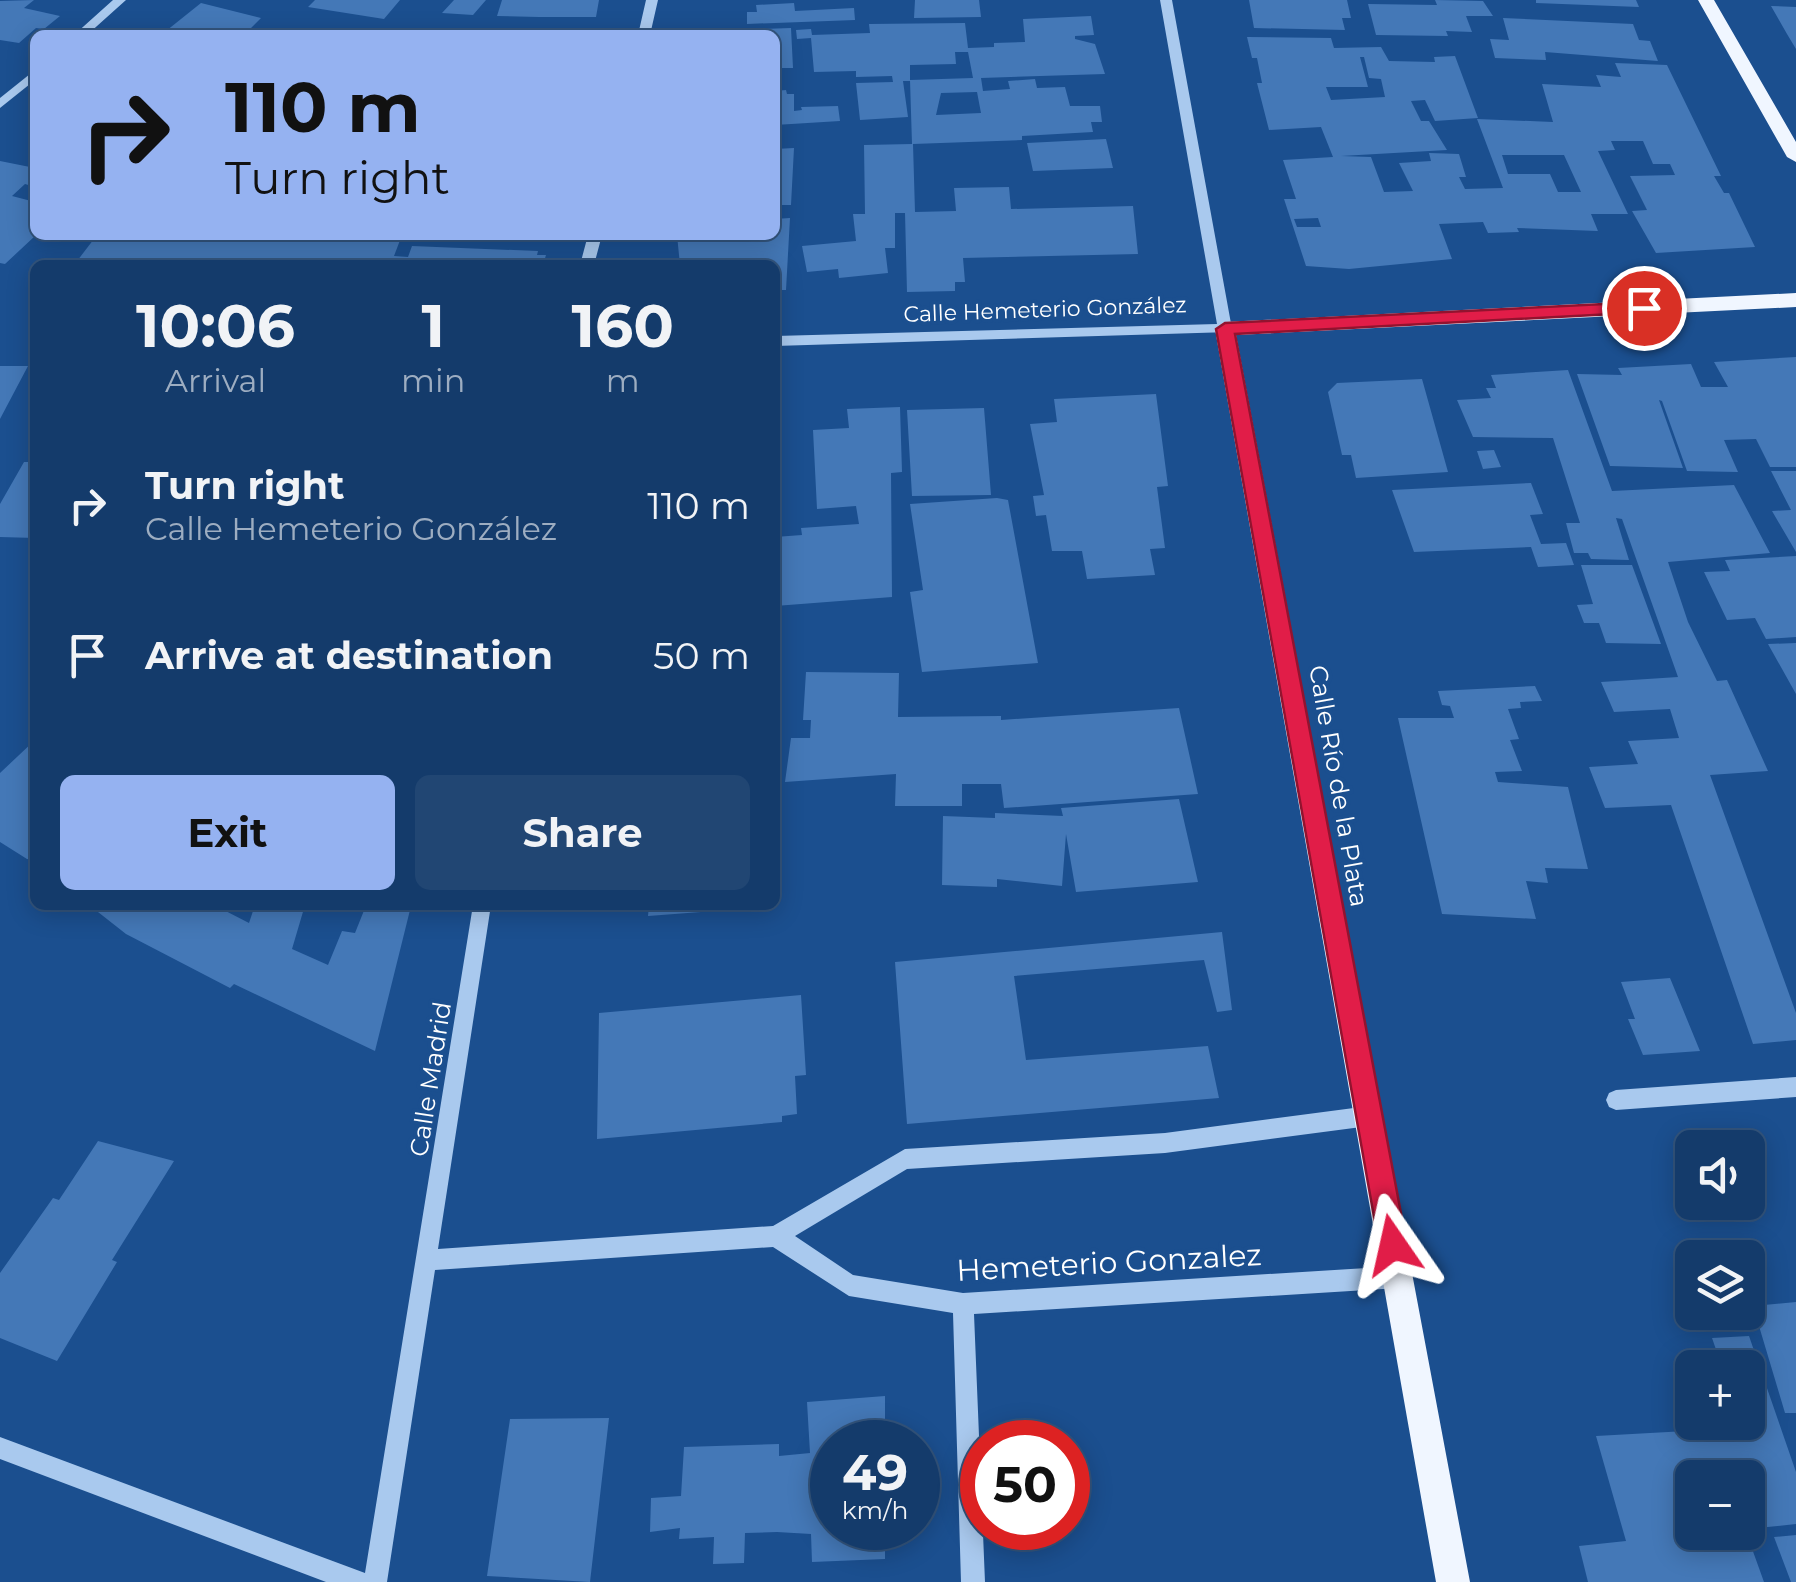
<!DOCTYPE html>
<meta charset="utf-8">
<style>
body{margin:0;font-family:Montserrat,sans-serif;background:#214673;color:#f1f3f6;height:100vh;display:flex;flex-direction:column;font-size:38px;white-space:nowrap}
*{box-sizing:border-box;margin:0}
p{font-size:32px;color:#9dadc1}
.icon{flex:none;width:55px;height:55px;fill:none;stroke:currentColor;stroke-width:2;stroke-linecap:round;stroke-linejoin:round}
.map{position:relative;flex:1;overflow:hidden}
.panel{position:absolute;left:30px;top:260px;width:750px;height:650px;display:flex;flex-direction:column;background:#143b6b;border-radius:15px;box-shadow:0 5px 25px #0003,0 0 0 2px #33557e}
.panel>*{flex:none}
.hud{position:absolute;left:30px;top:30px;width:750px;height:210px;border-radius:15px;box-shadow:0 5px 25px #0003,0 0 0 2px #33557e;background:#95b2f1;color:#111;overflow:hidden}
.tools{position:absolute;left:1675px;top:1130px;display:grid;gap:20px}
.tools a{display:grid;place-items:center;width:90px;height:90px;border-radius:15px;background:#143b6b;box-shadow:0 5px 25px #0003,0 0 0 2px #33557e;font-size:50px}
.speed{position:absolute;left:810px;top:1420px;display:flex;gap:20px;font-size:50px;font-weight:700;text-align:center}
.speed>*{display:grid;place-content:center;width:130px;height:130px;border-radius:50%;background:#143b6b;box-shadow:0 5px 25px #0003,0 0 0 2px #33557e;line-height:1}
.speed small{font-size:25px;font-weight:400}
.speed .limit{border:15px solid #d22;background:#fff;color:#111}
.pin{position:absolute;display:grid;place-items:center;width:85px;height:85px;color:#fff;margin:-42px;border:5px solid #fff;border-radius:50%;box-shadow:0 2px 10px #0007}
.me{position:absolute;width:110px;margin:-55px;rotate:349deg;stroke-linejoin:round;filter:drop-shadow(0 0 8px #0008)}
.turn{display:flex;align-items:center;gap:35px;height:210px;padding:0 30px;font-size:45px}
.turn .icon{width:130px;height:130px;stroke-width:2.5}
.turn b{display:block;font-size:70px;line-height:85px}
.eta{display:flex;justify-content:space-evenly;align-items:center;height:170px;text-align:center}
.eta b{font-size:60px;font-weight:700;line-height:70px}
.cta{display:flex;gap:20px;margin-top:auto;padding:20px 30px}
.cta a{flex:1;height:115px;border-radius:15px;background:#95b2f1;color:#111;font-size:40px;font-weight:700;line-height:115px;text-align:center}
.cta a+a{background:#214673;color:#f1f3f6}
ul{padding:0;list-style:none}
li{display:flex;align-items:center;gap:30px;height:150px;padding:0 30px}
li div{flex:1}
li b{display:block;font-size:38px}
li em{font-style:normal}
.map>svg:first-child{display:block}
</style>
<div class="map">
<svg width="1796" height="1582" viewBox="0 0 1796 1582">
<rect width="100%" height="100%" fill="#1b4f8f"/>
<!-- building -->
<path fill="#4478b7" fill-rule="evenodd" d="M34,0L24,8L60,16L44,29L36,28L19,43L0,40V1Z
M315,0H400L384,19L308,7Z
M454,0H486L473,15L442,13Z
M502,0H599L596,17H539L497,16Z
M915,0H979L981,17L914,18Z
M1249,0H1347L1351,18H1342L1345,30L1254,28Z
M1435,0L1483,1L1493,16H1466L1472,32L1446,31L1448,36L1376,35L1368,4L1437,5Z
M1536,0H1636L1639,7L1536,3Z
M201,3L261,18L244,35H161Z
M794,3L795,11L854,8L855,20L747,24V12H757L756,5Z
M1771,6L1796,7V49L1787,34Z
M1091,16L1094,35L1075,36V39L1095,44L1105,74L981,78L983,91L1010,89L1008,81L1035,79L1037,88L1065,87L1070,106H1100L1102,122H1091L1093,132L1022,136V140L913,144L915,212L956,211L954,188L1009,187L1011,209L1133,206L1138,254L963,258L965,282H955V291L907,292L905,213H895V248H885L888,273L839,278L838,269L807,272L802,246L856,241L853,214H865L864,145L912,144L910,80L973,78L968,52H955L956,64L910,65V81H903L908,117L860,120L856,83L893,82L892,76L856,77V71L814,72L811,38L797,39L796,30L811,29L812,35L870,33L869,24L965,23L968,48L994,47V43L1025,42L1023,19ZM977,92L981,113L936,115L941,93Z
M1503,18L1633,24L1639,40L1650,41L1658,61L1545,52L1546,60L1495,58L1490,39L1509,40Z
M791,28L793,68H775V35H712V31Z
M1247,37L1331,38L1334,48L1381,47L1389,61L1435,62L1434,57L1455,56L1478,118L1435,121L1425,100L1411,101L1421,121H1429L1447,150L1341,156L1371,157L1384,192L1413,191L1399,163L1431,161L1429,153L1459,154L1466,177H1459L1465,189L1503,188L1477,119L1553,122L1542,84L1601,87L1596,75L1621,77L1615,63L1667,65L1721,176H1714L1724,193H1729L1755,247L1656,253L1632,211L1647,210L1630,176L1675,175L1670,164H1653L1643,141H1611L1615,150L1598,151L1628,214H1591L1598,231L1517,228L1519,232L1488,233L1483,222L1439,224L1452,259L1349,269L1306,266L1284,199H1296L1283,160L1333,157L1321,127L1269,130L1257,83H1262L1257,58H1252ZM1360,57H1364L1369,78L1381,79L1385,97L1331,100L1326,87H1368ZM1502,155H1564L1581,192H1558L1550,174H1508ZM1318,218L1321,227H1297L1294,219Z
M786,90L787,94H794V111L802,110L801,107L838,106L840,121L775,125V91Z
M1106,139L1113,168L1033,171L1027,143Z
M794,148L791,205H775V149Z
M0,161L35,168V187L25,184L12,196L35,202V236L5,264L0,263Z
M790,218L786,290H775V265H680L677,235H775V219Z
M97,235H189L232,241L235,235H402L394,256L408,257L412,246L538,251L537,255H546L543,265H74Z
M1796,357V467H1770L1756,439L1724,440L1738,472L1687,471L1662,401L1659,400L1683,468L1610,466L1577,374L1622,375L1618,368L1691,364L1701,387H1728L1714,362Z
M0,366H28L0,419Z
M1568,370L1612,491L1734,485L1770,553L1668,562L1688,622L1717,681L1727,680L1768,771L1710,775L1796,1013V1040L1753,1044L1671,805L1605,808L1589,767L1638,764L1628,741L1679,738L1670,709L1614,712L1601,682L1678,677L1622,519L1616,518L1629,560L1591,559L1588,553H1574L1566,523H1580L1553,438L1473,437L1457,400L1491,398L1486,388H1496L1491,375Z
M1422,379L1448,472L1356,478L1351,455H1342L1328,392L1337,383Z
M1156,394L1168,486L1157,487L1165,548L1150,549L1155,575L1087,579L1082,551H1052L1046,515L1036,516L1033,496L1044,495L1030,424L1057,422L1054,399Z
M900,407L902,472L891,473L892,597L775,606V537L802,535L801,528L859,524L856,506L817,509L813,430L849,428L847,409Z
M984,408L991,495L912,496L907,410Z
M1494,450L1501,467L1483,469L1477,451Z
M24,462H35V538L0,537V504Z
M1771,471H1796V552L1772,511L1791,510Z
M1531,483L1543,514L1530,515L1541,544L1566,543L1574,565L1538,567L1531,547L1414,552L1392,490Z
M997,498L1008,500L1038,663L922,672L910,592L923,590L910,504Z
M1796,556V637L1766,639L1755,618L1727,620L1704,572L1730,571L1725,560Z
M1581,565H1632L1661,644L1606,643L1599,623H1584L1577,605L1593,604Z
M1796,643V694L1768,644Z
M806,672L899,673L898,717L1001,716V720L1179,708L1198,794L1004,808L1001,784H962V806H895L896,774L785,782L791,738H810L811,720H803Z
M1535,686L1542,701L1520,702L1521,708L1508,709L1519,739L1510,740L1522,771L1495,772L1498,782L1568,787L1588,869L1545,868L1548,883L1526,881L1536,919L1442,914L1398,718H1454L1450,706L1442,705L1438,691Z
M35,740V860L27,859L0,842V773Z
M1179,799L1198,882L1076,892L1066,834L1062,886L997,879V887L942,885L943,816L995,818V813L1063,816L1061,808Z
M104,905H214L249,923L255,905H305L292,949L328,965L342,931L355,933L365,908L410,910L375,1051L234,984L230,988L126,934L98,912Z
M649,905H754V908L648,916Z
M1222,932L1232,1010L1217,1012L1204,960L1014,976L1026,1060L1208,1046L1219,1098L907,1124L895,962Z
M1670,978L1700,1051L1643,1055L1628,1019H1635L1621,982Z
M801,995L806,1075L795,1076L797,1114L782,1116V1122L597,1139L599,1013Z
M98,1141L174,1161L112,1260L117,1262L57,1361L0,1338V1273L53,1198L59,1200Z
M1796,1302V1413H1785L1753,1306Z
M1749,1336L1796,1472V1524L1748,1529V1478H1692V1532H1746L1764,1582H1588L1579,1546L1626,1541L1596,1436L1722,1429L1724,1437H1733L1728,1422H1748V1368H1709L1707,1361H1720L1712,1338Z
M885,1396V1442H832V1528H885V1559L812,1562L811,1534L777,1532L745,1533L744,1563L713,1564L714,1537L679,1539L680,1528L650,1532L651,1498L681,1496L684,1447L779,1444V1456L810,1453L807,1402Z
M609,1418L590,1582L487,1576L510,1419Z
M1796,1535V1582H1791L1774,1537Z"/>
<g fill="none" stroke-linecap="round" stroke-linejoin="round">
<!-- minor -->
<path fill="#a9c9ee" fill-rule="evenodd" d="M113,0H126L87,35H74Z
M646,0H658L650,35H638Z
M1160,0H1172L1232,329L1230,332L775,346V336L1217,324Z
M35,70V80L0,108V98Z
M588,235H602L594,265H580Z
M473,905H491L438,1249L773,1226L905,1149L1165,1133L1369,1106L1376,1109L1379,1116L1376,1123L1369,1126L1165,1153L907,1169L795,1236L853,1275L963,1293L1399,1266L1407,1269L1410,1277L1407,1285L1399,1288L974,1314L985,1582H961L953,1313L849,1296L773,1247L435,1270L387,1582H326L0,1459V1437L365,1573Z
M1796,1077V1097L1616,1110L1609,1107L1606,1100L1609,1093L1616,1090Z"/>
<!-- major -->
<path fill="#f0f6ff" fill-rule="evenodd" d="M1698,0H1714L1796,142V162L1787,157Z
M1796,293V307L1236,335L1470,1582H1436L1215,329L1225,322Z"/>
</g>
<!-- route -->
<path fill="#e11d48" stroke="#92132f" stroke-width="2.5" d="M1644,302L1650,303V312L1235,334L1407,1245L1403,1254L1393,1258L1383,1254L1379,1245L1216,329L1225,323Z"/>
<g text-anchor="middle" stroke-width="8" stroke-linejoin="round" paint-order="stroke">
<!-- far-street labels -->
<g font-size="22" fill="#fff" stroke="#1b4f8f">
<text transform="translate(1045 309) rotate(-2)" y="8">Calle Hemeterio González</text>
</g>
<!-- street labels -->
<g font-size="25" fill="#fff" stroke="#1b4f8f">
<text transform="translate(1339 786) rotate(80)" y="9">Calle Río de la Plata</text>
<text transform="translate(430 1079) rotate(-81)" y="9">Calle Madrid</text>
</g>
<!-- near-street labels -->
<g font-size="30" fill="#fff" stroke="#1b4f8f">
<text transform="translate(1109 1263) rotate(-3)" y="10">Hemeterio Gonzalez</text>
</g>
</g>
</svg>
<div class="tools">
<a><svg class="icon" aria-label="sound" viewBox="0 0 24 24"><path d="M4 9h4l5-4v14l-5-4H4zM17 9q2 3 0 6"/></svg></a>
<a><svg class="icon" aria-label="layers" viewBox="0 0 24 24"><path d="M12 4l9 5-9 5-9-5zM3 14l9 5 9-5"/></svg></a>
<a>+</a>
<a>−</a>
</div>
<div class="speed"><div>49<small>km/h</small></div><div class="limit">50</div></div>
<div class="pin" style="left:1644px;top:308px;background:#d93025"><svg class="icon" aria-label="arrive" viewBox="0 0 24 24"><path d="M6 21V4h12l-3 4 3 4H6"/></svg></div>
<svg class="me" style="left:1393px;top:1245px" viewBox="-20 -20 40 40"><path d="M0-17L14 15 0 8-14 15z" fill="#e11d48" stroke="#fff" stroke-width="4"/></svg>
<div class="hud">
<div class="turn"><svg class="icon" aria-label="right" viewBox="0 0 24 24"><path d="M7 20v-9h11M14 6l5 5-5 5"/></svg><div><b>110 m</b>Turn right</div></div>
</div>
<section class="panel">
<div class="eta">
<div><b>10:06</b><p>Arrival</p></div>
<div><b>1</b><p>min</p></div>
<div><b>160</b><p>m</p></div>
</div>
<ul>
<li><svg class="icon" aria-label="right" viewBox="0 0 24 24"><path d="M7 20v-9h11M14 6l5 5-5 5"/></svg><div><b>Turn right</b><p>Calle Hemeterio González</p></div><em>110 m</em></li>
<li><svg class="icon" aria-label="arrive" viewBox="0 0 24 24"><path d="M6 21V4h12l-3 4 3 4H6"/></svg><div><b>Arrive at destination</b></div><em>50 m</em></li>
</ul>
<div class="cta"><a>Exit</a><a>Share</a></div>
</section>
</div>
